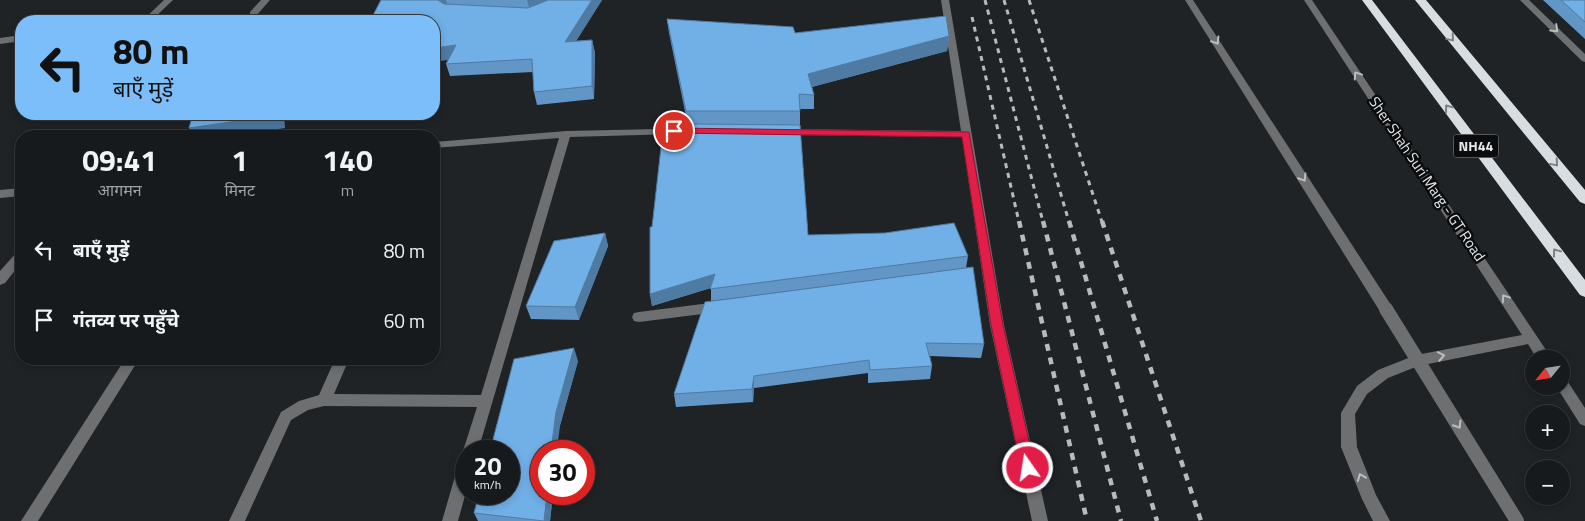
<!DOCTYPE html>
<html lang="hi">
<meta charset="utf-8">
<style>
body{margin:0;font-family:"Titillium Web","Noto Sans Devanagari",sans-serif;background:#202325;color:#f1f3f6;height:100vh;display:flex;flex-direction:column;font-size:19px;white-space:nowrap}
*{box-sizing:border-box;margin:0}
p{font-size:16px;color:#9ea1a3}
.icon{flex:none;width:28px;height:28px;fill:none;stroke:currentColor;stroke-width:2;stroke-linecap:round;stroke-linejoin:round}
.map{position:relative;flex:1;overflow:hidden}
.sheet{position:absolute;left:15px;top:130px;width:425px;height:235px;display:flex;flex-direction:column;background:#171a1c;border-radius:20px;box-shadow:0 2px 8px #0003,0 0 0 1px #36383b}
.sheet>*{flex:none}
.hud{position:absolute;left:15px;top:15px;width:425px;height:105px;border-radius:20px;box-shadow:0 2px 8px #0003,0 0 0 1px #36383b;background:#7cbef9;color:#111;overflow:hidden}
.needle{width:32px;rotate:240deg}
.tools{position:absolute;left:1525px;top:350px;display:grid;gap:10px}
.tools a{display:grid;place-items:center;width:45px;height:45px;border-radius:50%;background:#171a1c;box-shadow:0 2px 8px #0003,0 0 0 1px #36383b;font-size:25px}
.speed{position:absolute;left:455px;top:440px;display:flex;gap:10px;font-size:25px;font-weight:700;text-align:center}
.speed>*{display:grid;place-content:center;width:65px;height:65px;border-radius:50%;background:#171a1c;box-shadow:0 2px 8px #0003,0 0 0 1px #36383b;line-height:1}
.speed small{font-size:12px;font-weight:400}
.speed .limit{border:8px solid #d22;background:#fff;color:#111}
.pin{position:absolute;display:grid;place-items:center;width:42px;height:42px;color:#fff;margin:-21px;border:2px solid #fff;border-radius:50%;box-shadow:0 1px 5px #0007}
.me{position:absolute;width:55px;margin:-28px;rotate:347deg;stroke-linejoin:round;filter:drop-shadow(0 0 4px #0008)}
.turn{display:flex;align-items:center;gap:18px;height:105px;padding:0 15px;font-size:22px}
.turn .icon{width:65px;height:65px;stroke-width:2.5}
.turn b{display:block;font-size:35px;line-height:42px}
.eta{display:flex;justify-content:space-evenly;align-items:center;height:85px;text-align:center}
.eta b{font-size:30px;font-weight:700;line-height:35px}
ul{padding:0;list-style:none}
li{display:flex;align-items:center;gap:15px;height:70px;padding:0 15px}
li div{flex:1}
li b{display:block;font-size:19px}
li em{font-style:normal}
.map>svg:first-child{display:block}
</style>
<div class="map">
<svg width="1585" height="521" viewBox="0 0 1585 521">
<rect width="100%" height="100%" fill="#1f2326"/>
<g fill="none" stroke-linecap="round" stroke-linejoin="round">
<!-- minor -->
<path fill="#6d6f71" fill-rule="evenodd" d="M164,0H173L151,21H142Z
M261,0H270L256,16H250V12Z
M941,0H949L1004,325L1048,521H1032L990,325L962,137L783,135L778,132L783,129L961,131Z
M1185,0H1193L1391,305L1393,309L1391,313H1381Z
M1304,0H1312L1552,359H1537L1528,344L1418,366L1388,378L1367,394L1355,414L1357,447L1376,495L1390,521H1373L1362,499L1341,447V413L1357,386L1378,370L1416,355L1522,335Z
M1520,0H1529L1585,54V62L1582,61Z
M21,35V41L0,44V38Z
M706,128L711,131L710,133L570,137L478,451H466V456L463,451L477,407L324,406L308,410L291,420L245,521H229L281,412L299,401L319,395L335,359H349L334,394L481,395L559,138L434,148V142L566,131Z
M21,188V196L0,198V190Z
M21,251V263L5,283L0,285V271L17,252Z
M718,302L723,303L725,307L723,311L718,312L639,322L634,321L632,317L634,313L639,312Z
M125,359H139L38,521H21Z
M1561,377L1566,379L1585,408V426L1580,424L1556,386H1561Z
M466,459V492L458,521H442L458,466L461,461Z"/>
<!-- highway -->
<path fill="#d8dde1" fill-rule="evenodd" d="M1362,0H1372L1585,280V297L1580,295Z
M1415,0H1426L1585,190V204L1580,202Z"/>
<!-- rail-far1 -->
<path stroke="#b8bbbd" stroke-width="3" stroke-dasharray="5 5" stroke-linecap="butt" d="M985,0L1043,222
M1004,0L1069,222
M1029,0L1102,222
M972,17L1019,222"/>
<!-- rail -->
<path stroke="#b8bbbd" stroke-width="4.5" stroke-dasharray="7 7" stroke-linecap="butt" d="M1019,221L1087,521
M1043,221L1121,521
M1069,221L1157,521
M1102,221L1201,521"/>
<!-- minor-bridge -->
<path stroke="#6d6f71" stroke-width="14" d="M1386,309L1517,521"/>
</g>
<!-- wall -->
<path fill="#6196c7" d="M381,0H602L576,41L592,40L595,53L594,99L537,105L534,92L533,72L450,76L446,64L448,60Z
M1543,0H1585V39Z
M667,19L795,33L949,36L947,51L812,87L814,95V109H800V125L808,235L968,256L966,268L711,301V288L652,306L650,294L652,227L689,134V126H688L669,33Z
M605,233L608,246L579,320L531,319L526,306Z
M705,302L984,344L981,358L930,356L932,366L930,379L868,383V373L754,388L753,402L676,407L674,394Z
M578,361L541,494H553L550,521H478L474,513Z"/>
<!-- shaded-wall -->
<path fill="#4f7aa2" d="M438,0H446L448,7L441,13Z
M527,0H548L530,11Z
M592,0H602L568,54L565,42Z
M949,36L947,51L807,88L808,74Z
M592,40L595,53L594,99L592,86Z
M456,45L460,58L434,62V48Z
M278,114H284L285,128L229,136H194L189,128Z
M605,233L608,246L579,320L575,307Z
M715,274L716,286L652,306L650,294Z
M574,348L578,361L560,425L557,451H551L556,412Z
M754,376V388L753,402L752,389Z
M547,494H553L550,521H544Z"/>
<!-- building -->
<path fill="#71afe7" stroke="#4f7aa2" d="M381,0H438L444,4L528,8L548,0H592L565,42L592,40V86L534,92L532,59L446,64L456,45L434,48V21H370Z
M1561,0H1585V22Z
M946,16L949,36L808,74L814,95L799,94L800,111H686L667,19L793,27L795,33Z
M193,114H278V115L189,128Z
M688,124L800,125L808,235L885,233L954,223L968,256L710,289L715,274L650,294V227H652L663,130L690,134Z
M605,233L575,307L526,306L554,241Z
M973,267L984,344L926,343L932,366L870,370L869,360L754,376L752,389L674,394L705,302Z
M574,348L556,412L551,451H541V494H547L544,521L474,513L479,494H509V451H490L514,359Z"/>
<!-- one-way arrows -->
<defs><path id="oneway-chevron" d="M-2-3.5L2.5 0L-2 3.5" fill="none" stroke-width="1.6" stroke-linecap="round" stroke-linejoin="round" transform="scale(1.25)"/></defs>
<g stroke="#bcbec0">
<use href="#oneway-chevron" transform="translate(1555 29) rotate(44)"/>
<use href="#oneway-chevron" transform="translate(1216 41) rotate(58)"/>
<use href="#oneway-chevron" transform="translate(1357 75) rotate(-124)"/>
<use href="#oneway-chevron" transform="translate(1303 178) rotate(58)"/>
<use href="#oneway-chevron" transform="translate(1505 298) rotate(-124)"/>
<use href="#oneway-chevron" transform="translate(1441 356) rotate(-11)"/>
<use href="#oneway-chevron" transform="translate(1458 425) rotate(58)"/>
<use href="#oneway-chevron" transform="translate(1361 477) rotate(-112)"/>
</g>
<g stroke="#7b7f82">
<use href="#oneway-chevron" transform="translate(1451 38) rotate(50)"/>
<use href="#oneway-chevron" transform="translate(1448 108) rotate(-127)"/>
<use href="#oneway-chevron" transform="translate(1555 163) rotate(50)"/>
<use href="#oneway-chevron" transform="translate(1556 252) rotate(-127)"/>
</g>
<!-- route -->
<path fill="#e11d48" stroke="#92132f" d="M674,128L969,132L1003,325L1035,468L1033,472L1028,474L1023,472L1021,468L991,325L962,137L671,133V129Z"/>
<g text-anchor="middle" stroke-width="5" stroke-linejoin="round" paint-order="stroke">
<!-- shield labels -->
<rect fill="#0a0c0d" stroke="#a4a6a8" stroke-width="1" x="1453.5" y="134.5" width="45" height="23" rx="4"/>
<g font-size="14" font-weight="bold" fill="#e6e8ea">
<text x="1476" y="151">NH44</text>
</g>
<!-- street labels -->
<g font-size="15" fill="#e6e8ea" stroke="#0a0c0d">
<text transform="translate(1427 179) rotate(56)" y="5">Sher Shah Suri Marg - GT Road</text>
</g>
</g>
</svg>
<div class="tools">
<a><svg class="needle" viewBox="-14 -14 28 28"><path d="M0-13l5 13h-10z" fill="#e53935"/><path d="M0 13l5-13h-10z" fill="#9ea1a3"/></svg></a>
<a>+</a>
<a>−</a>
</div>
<div class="speed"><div>20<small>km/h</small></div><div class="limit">30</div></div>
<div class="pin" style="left:674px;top:131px;background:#d93025"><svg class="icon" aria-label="arrive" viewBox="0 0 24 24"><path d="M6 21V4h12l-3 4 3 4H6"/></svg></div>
<svg class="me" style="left:1028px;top:468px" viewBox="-20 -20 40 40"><circle r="17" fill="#e11d48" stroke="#fff" stroke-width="3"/><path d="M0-11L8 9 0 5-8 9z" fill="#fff"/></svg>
<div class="hud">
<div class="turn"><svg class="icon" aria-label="left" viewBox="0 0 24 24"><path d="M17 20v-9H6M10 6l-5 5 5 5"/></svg><div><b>80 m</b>बाएँ मुड़ें</div></div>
</div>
<section class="sheet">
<div class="eta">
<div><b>09:41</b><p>आगमन</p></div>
<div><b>1</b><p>मिनट</p></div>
<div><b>140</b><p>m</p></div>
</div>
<ul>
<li><svg class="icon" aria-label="left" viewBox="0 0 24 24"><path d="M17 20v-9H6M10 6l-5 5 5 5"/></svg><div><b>बाएँ मुड़ें</b></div><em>80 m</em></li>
<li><svg class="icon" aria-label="arrive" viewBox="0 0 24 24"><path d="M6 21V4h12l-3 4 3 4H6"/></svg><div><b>गंतव्य पर पहुँचे</b></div><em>60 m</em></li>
</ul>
</section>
</div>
